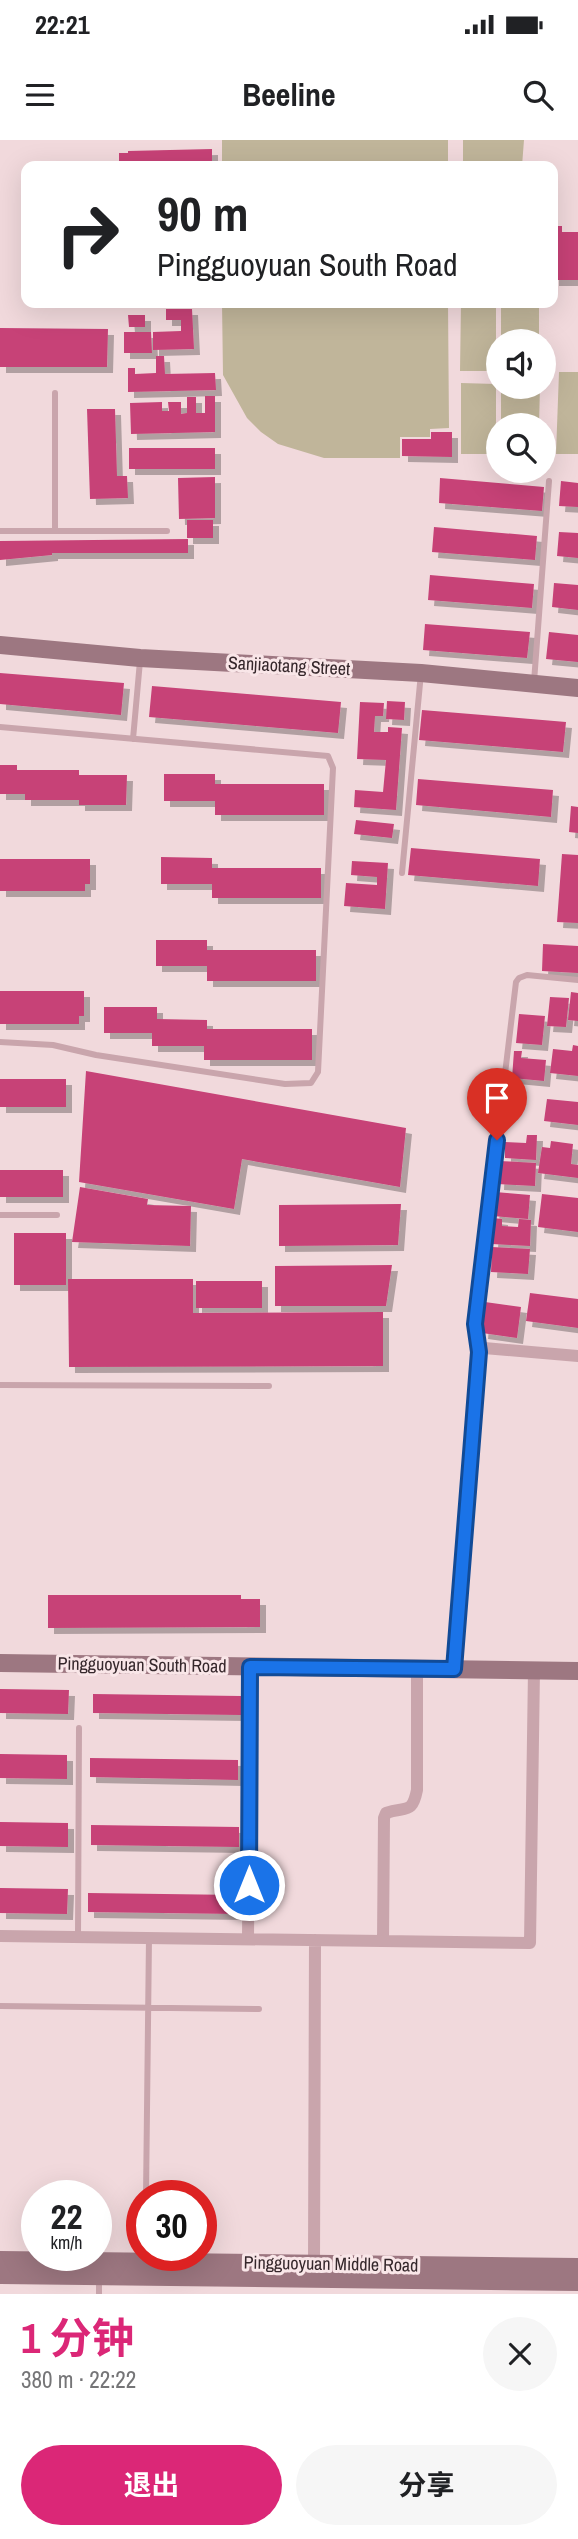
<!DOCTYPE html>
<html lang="zh">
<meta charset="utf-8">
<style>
body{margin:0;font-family:"Archivo Narrow","Noto Sans SC",sans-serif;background:#f6f6f6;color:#202124;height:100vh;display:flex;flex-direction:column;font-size:26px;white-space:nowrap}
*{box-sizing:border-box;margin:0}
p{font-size:23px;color:#757577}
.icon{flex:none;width:38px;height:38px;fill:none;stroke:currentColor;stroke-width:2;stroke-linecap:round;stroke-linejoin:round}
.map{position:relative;height:2154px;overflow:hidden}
.sheet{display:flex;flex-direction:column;background:#fff;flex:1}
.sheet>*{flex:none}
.guide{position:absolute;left:21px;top:21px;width:537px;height:147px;border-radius:14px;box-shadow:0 7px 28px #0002;background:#fff;color:#202124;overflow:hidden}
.buttons{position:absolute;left:486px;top:189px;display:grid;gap:14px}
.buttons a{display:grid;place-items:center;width:70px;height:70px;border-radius:50%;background:#fff;box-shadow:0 7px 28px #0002;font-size:35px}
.speed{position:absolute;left:21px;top:2040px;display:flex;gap:14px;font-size:35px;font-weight:700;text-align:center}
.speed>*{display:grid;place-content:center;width:91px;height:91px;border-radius:50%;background:#fff;box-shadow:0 7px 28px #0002;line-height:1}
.speed small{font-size:18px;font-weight:400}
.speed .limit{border:10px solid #d22;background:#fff;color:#111}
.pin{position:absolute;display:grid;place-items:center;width:60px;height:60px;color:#fff;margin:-72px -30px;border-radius:50% 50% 50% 0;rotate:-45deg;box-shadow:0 0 7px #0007}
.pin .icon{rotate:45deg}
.me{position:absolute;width:77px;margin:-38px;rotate:0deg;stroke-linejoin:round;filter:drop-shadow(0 0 5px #0008)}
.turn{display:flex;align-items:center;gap:24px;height:147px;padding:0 21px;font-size:32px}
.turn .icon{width:91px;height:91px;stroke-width:2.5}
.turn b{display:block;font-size:49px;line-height:60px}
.round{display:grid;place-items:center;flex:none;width:74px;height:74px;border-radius:37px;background:#f6f6f6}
.summary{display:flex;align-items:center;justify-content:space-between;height:119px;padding:0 21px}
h1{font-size:42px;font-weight:700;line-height:52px;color:#db2777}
.action{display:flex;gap:14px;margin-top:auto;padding:14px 21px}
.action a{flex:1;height:80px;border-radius:42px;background:#db2777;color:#fff;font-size:28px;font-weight:700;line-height:80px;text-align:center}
.action a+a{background:#f6f6f6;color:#202124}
.status{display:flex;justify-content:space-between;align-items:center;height:49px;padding:0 35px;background:#fff;direction:ltr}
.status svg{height:19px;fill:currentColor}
header{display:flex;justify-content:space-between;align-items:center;height:91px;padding:0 21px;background:#fff;font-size:32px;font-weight:700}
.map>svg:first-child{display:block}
</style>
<div class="status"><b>22:21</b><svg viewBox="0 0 49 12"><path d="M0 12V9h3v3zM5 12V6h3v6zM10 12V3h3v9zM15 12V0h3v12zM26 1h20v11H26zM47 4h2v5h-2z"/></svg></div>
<header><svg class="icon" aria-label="menu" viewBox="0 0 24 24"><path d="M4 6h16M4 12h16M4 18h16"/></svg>Beeline<svg class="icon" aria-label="search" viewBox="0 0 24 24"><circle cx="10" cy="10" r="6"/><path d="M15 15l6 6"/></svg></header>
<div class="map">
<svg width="578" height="2154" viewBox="0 0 578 2154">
<defs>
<filter id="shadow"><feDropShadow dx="6" dy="6" stdDeviation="0" flood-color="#0004"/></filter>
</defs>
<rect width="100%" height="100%" fill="#f1d9dc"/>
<!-- green -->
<path fill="#c0b59a" d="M222,0H448V26H222Z
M463,0H524L522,26H463Z
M222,163H448L449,288L430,289V297H400V318H324L278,304L261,292L247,278L223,235Z
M461,163H496V231H460Z
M501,163H539V201H501Z
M559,232H578V314H556Z
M461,243L496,244V314H461Z
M501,247H540L539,285H501Z"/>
<!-- building -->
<path fill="#c74277" filter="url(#shadow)" d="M212,9V26H119V13H128V11Z
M553,86H562V92H578V140H553Z
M166,169H192L194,209L153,210V192L181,191V180H166Z
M128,175H145V187H129Z
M0,188L108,189L107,227H0Z
M124,192H151L152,213H124Z
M156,216H164L165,234L215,233L216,250L128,252V228H135V234L156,233Z
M205,256H215V292L131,294L130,263L162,262V271H169L168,262H181V274L187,273V257H196V273H205Z
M87,269H115L117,336H127L128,358L90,359Z
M431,292H452V317L402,316V299H431Z
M129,308H215V329H129Z
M215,337V378L179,379L178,338Z
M440,338L544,347L542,371L439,363Z
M561,341L578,343V367L559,366Z
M187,380H213V398H187Z
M434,387L537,396L535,420L432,412Z
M559,392L578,393V418L557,416Z
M188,399V413H52V415L0,420V401Z
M430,435L534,444L532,468L428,460Z
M554,443L578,445V470L552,467Z
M425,484L530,492L527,518L423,510Z
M549,492L578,495V522L546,519Z
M0,533L124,543L121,575L0,564Z
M152,546L341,562L338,593L149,577Z
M387,561L405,562L404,580L386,579Z
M360,562L384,563L383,576H375L374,592H388V587L402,588L396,670L354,667L355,650L383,652L386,620L357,619Z
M422,570L566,582L563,612L419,600Z
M0,625H17V630H79V635H127L126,665H79V660H25V654H0Z
M164,634H215V644H324V675H215V661H164Z
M418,639L553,650L551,677L416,665Z
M571,666L578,667V693L569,692Z
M356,680L394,684L392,698L354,694Z
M411,708L540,719L538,746L408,735Z
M562,714L578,715V783L557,782Z
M161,717L212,718V728H321V758H212V744H161Z
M0,719H90V744H85V751H0Z
M352,721L388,723L385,769L344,766L346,743L377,745V737L351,735Z
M156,800H207V810H316V841H207V826H156Z
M543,804L578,806V833L542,831Z
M0,851H84V876H79V884H0Z
M571,852L578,853V881L568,880Z
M550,857L569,858L566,887L547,886Z
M104,867H157V879L207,880V889H312V920H204V906H152V893H104Z
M519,874L545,876L542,905L516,903Z
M573,905L578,906V936L550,933L553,909L572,911Z
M514,911H522L521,918L546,920L544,941L512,938Z
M86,931L406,988L400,1047L242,1019L234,1069L79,1042Z
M0,939H66V967H0Z
M547,959L578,962V985L544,981Z
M527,995H537L536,1020L505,1018V1002L526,1003Z
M551,1001L573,1004L571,1024L578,1025V1038L538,1033L542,1007L550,1008Z
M499,1021L536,1023L535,1046L498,1044Z
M0,1030H63V1057H0Z
M80,1047L148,1059L147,1065L191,1066L190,1106L72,1102Z
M495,1052L530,1055L528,1079L493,1076Z
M542,1054L578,1058V1092L538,1087Z
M401,1064L398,1105L279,1106V1065Z
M493,1078L502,1079V1086L518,1087L519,1079L531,1080L530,1106L492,1104Z
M14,1093H66V1145H14Z
M492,1107L530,1109L528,1134L491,1132Z
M392,1125L386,1166H275V1126Z
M68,1139H193V1173L383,1172V1226L69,1227Z
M196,1141H262V1168H196Z
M530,1153L578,1159V1188L526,1181Z
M485,1162L521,1167L517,1198L482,1193Z
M48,1455H241V1459H260V1487L48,1488Z
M0,1549L69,1550L68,1574L0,1573Z
M93,1554L241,1556V1575L93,1573Z
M0,1614L67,1615V1639L0,1638Z
M90,1618L238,1620V1640L90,1637Z
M0,1682L68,1683V1707L0,1706Z
M91,1685L239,1687V1707L91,1705Z
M0,1748L68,1749L67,1774L0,1773Z
M88,1753L239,1755V1774L88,1772Z"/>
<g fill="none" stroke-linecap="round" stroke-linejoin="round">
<!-- lane -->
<path stroke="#c9a5ac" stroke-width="6" d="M55,253V391
M0,391H167
M534,542L549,341
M0,587L328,616L333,628L318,932L311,943L285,944L96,915L53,905L0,902
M133,599L140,521
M402,733L421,533
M0,1075H57
M479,1212L475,1184L516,842L519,838L527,835L578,840
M0,1245L269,1246
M78,1797L79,1588
M0,1866L259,1869
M146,2056L149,1798
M99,2154V2138"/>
<!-- street -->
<path stroke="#c9a5ac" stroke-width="12" d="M454,1529L479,1212L484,1208L578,1216
M0,1796L530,1803L534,1530
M248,1799L250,1526
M383,1801L384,1678L386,1673C406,1666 412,1675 417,1650V1528
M314,2124L315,1800"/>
<!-- secondary -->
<path stroke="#9d7781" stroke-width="18" d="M0,505L140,518L421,533L578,548
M0,1523L578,1531
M0,2120L578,2127
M0,2135L578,2142"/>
</g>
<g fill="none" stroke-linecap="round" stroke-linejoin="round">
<defs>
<path id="route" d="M249,1745L250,1527L454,1529L479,1212L475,1184L497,1000"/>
</defs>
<!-- route casing -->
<use href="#route" stroke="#114b97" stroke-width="18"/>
<!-- route -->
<use href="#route" stroke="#1a73e8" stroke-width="12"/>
</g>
<g text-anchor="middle" stroke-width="6" stroke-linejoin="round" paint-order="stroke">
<!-- street labels -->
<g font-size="18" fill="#35272b" stroke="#f9e6e8">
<text transform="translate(289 526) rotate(3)" y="6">Sanjiaotang Street</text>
<text transform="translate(142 1525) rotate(1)" y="6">Pingguoyuan South Road</text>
<text transform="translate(331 2124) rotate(1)" y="6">Pingguoyuan Middle Road</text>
</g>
</g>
</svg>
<div class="buttons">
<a><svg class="icon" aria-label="sound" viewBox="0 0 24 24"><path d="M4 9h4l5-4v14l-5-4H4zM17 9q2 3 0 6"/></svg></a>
<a><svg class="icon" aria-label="search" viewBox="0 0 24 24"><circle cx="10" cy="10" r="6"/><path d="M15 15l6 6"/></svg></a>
</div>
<div class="speed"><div>22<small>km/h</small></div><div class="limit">30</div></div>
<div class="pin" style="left:497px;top:1000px;background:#d93025"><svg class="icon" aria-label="arrive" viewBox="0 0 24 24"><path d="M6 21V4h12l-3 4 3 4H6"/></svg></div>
<svg class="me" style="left:249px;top:1745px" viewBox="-20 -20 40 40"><circle r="17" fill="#1a73e8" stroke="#fff" stroke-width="3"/><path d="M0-11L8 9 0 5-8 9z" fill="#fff"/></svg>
<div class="guide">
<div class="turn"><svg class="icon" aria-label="right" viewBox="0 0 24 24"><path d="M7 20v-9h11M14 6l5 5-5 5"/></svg><div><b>90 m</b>Pingguoyuan South Road</div></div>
</div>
</div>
<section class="sheet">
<div class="summary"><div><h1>1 分钟</h1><p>380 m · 22:22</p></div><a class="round"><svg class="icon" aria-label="close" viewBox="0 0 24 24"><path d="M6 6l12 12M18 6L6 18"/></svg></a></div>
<div class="action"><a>退出</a><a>分享</a></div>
</section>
